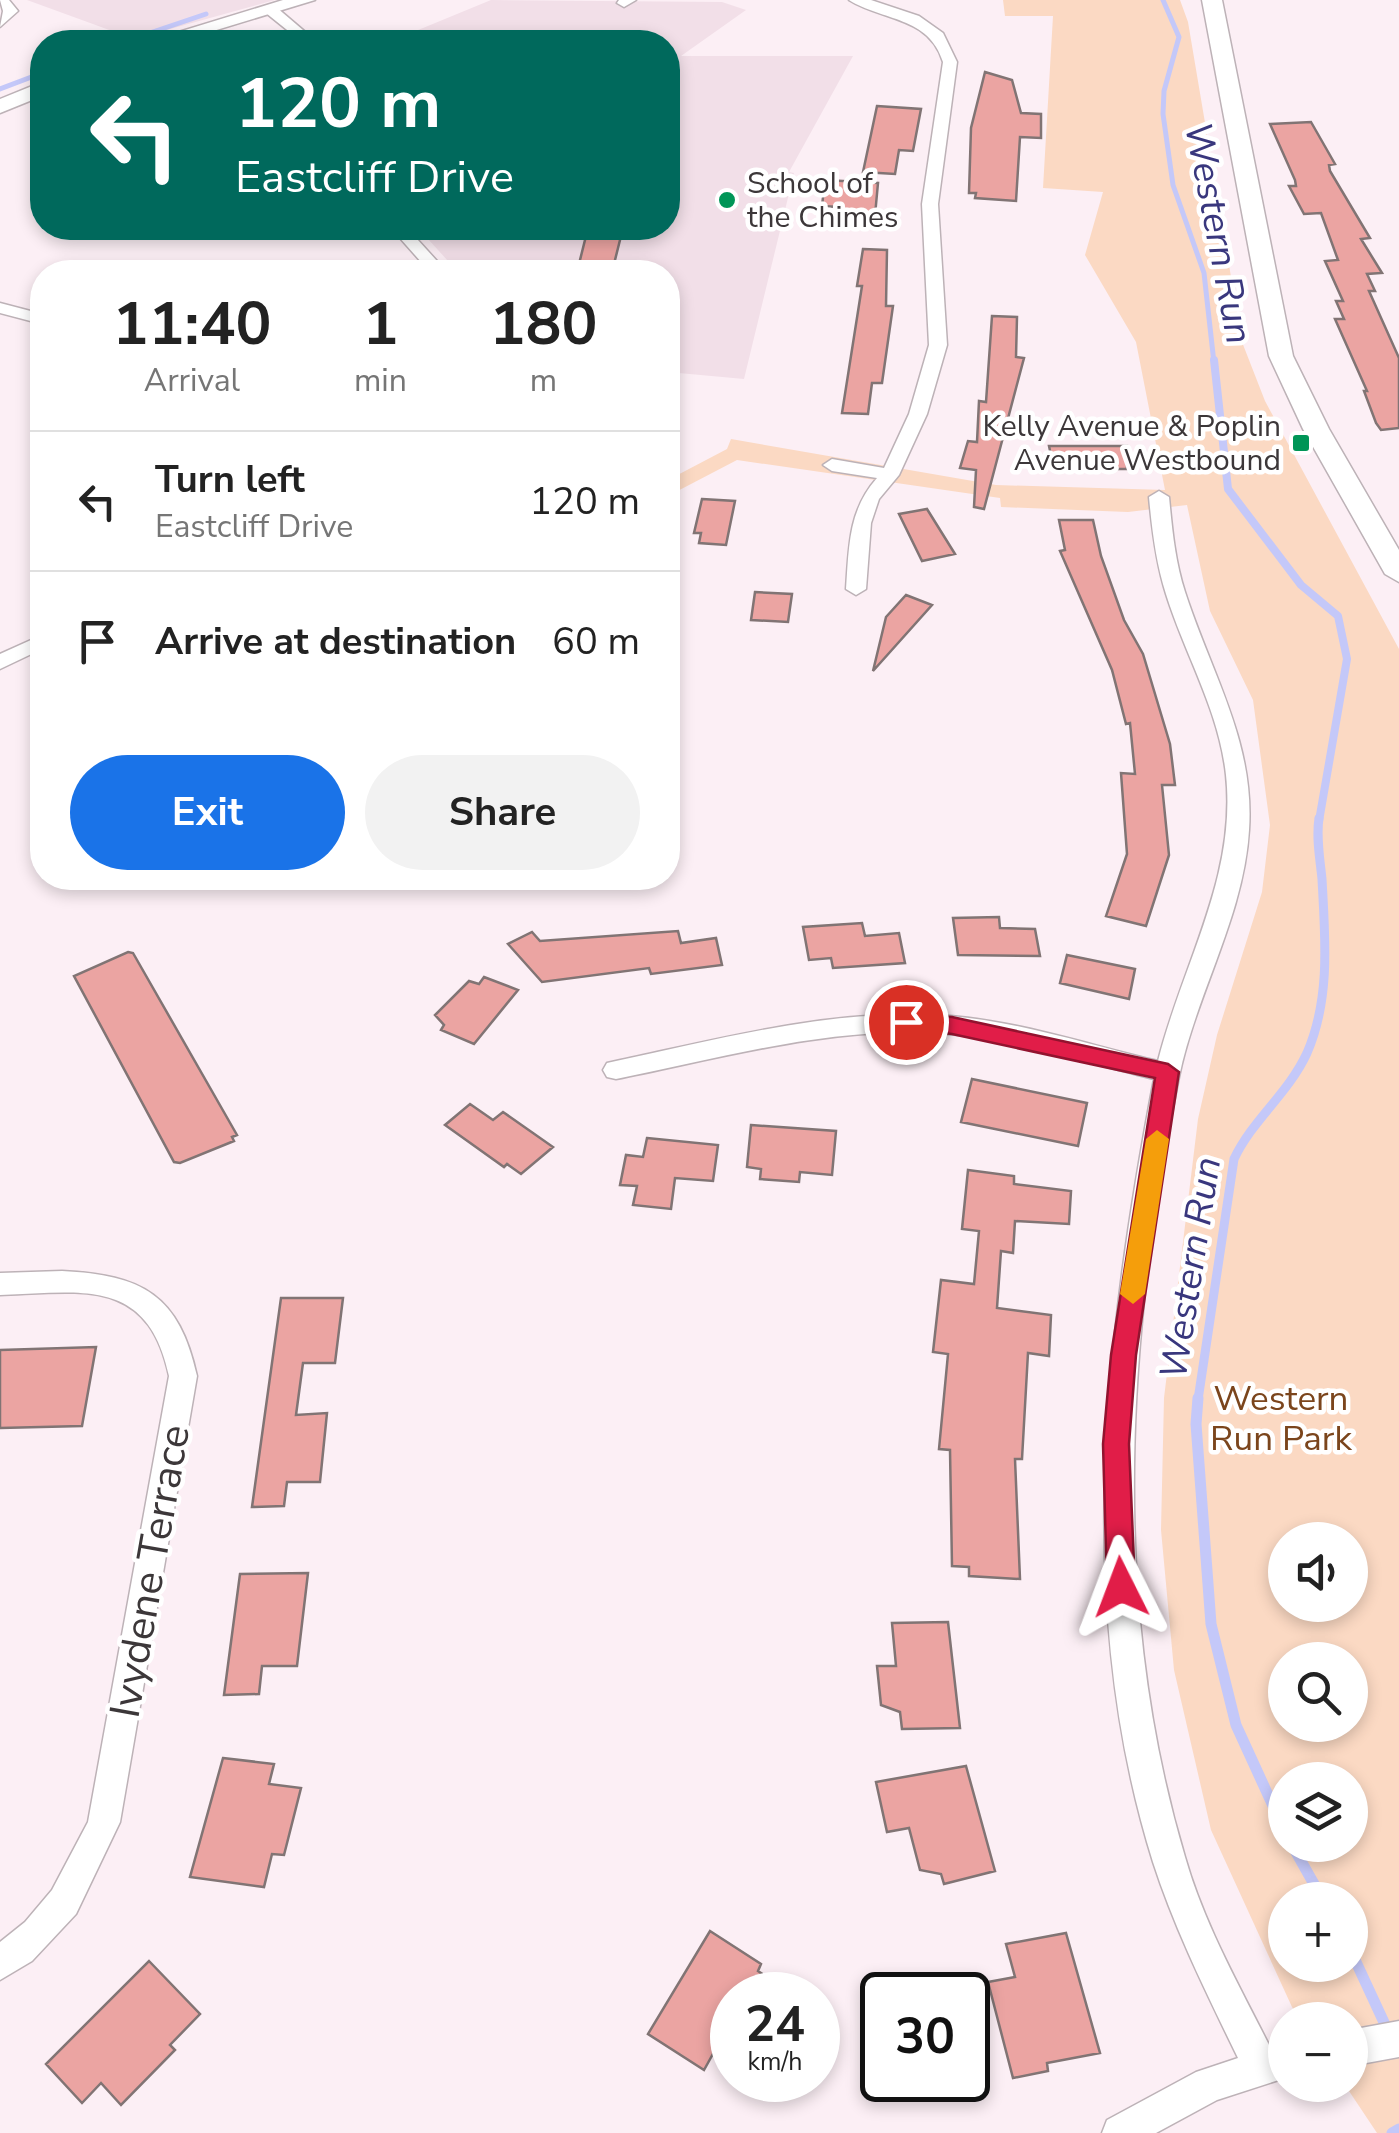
<!DOCTYPE html>
<meta charset="utf-8">
<style>
body{margin:0;font-family:"Nunito Sans",sans-serif;background:#f2f2f2;color:#222;height:100vh;display:flex;flex-direction:column;font-size:38px;white-space:nowrap}
*{box-sizing:border-box;margin:0}
p{font-size:32px;color:#767676}
.icon{flex:none;width:55px;height:55px;fill:none;stroke:currentColor;stroke-width:2;stroke-linecap:round;stroke-linejoin:round}
.map{position:relative;flex:1;overflow:hidden}
.sheet{position:absolute;left:30px;top:260px;width:650px;height:630px;display:flex;flex-direction:column;background:#fff;border-radius:40px;box-shadow:0 5px 15px #0003}
.sheet>*{flex:none}
.top-card{position:absolute;left:30px;top:30px;width:650px;height:210px;border-radius:40px;box-shadow:0 5px 15px #0003;background:#00695c;color:#fff;overflow:hidden}
.fabs{position:absolute;left:1268px;top:1522px;display:grid;gap:20px}
.fabs a{display:grid;place-items:center;width:100px;height:100px;border-radius:50%;background:#fff;box-shadow:0 5px 15px #0003;font-size:50px}
.speed{position:absolute;left:710px;top:1972px;display:flex;gap:20px;font-size:50px;font-weight:700;text-align:center}
.speed>*{display:grid;place-content:center;width:130px;height:130px;border-radius:50%;background:#fff;box-shadow:0 5px 15px #0003;line-height:1}
.speed small{font-size:25px;font-weight:400}
.speed .limit{border:5px solid #111;border-radius:15px;background:#fff;color:#111}
.pin{position:absolute;display:grid;place-items:center;width:85px;height:85px;color:#fff;margin:-42px;border:5px solid #fff;border-radius:50%;box-shadow:0 2px 10px #0007}
.me{position:absolute;width:110px;margin:-55px;rotate:357deg;stroke-linejoin:round;filter:drop-shadow(0 0 8px #0008)}
.turn{display:flex;align-items:center;gap:35px;height:210px;padding:0 40px;font-size:45px}
.turn .icon{width:130px;height:130px;stroke-width:2.5}
.turn b{display:block;font-size:70px;line-height:85px}
.eta{display:flex;justify-content:space-evenly;align-items:center;height:170px;text-align:center}
.eta b{font-size:60px;font-weight:700;line-height:70px}
.action{display:flex;gap:20px;margin-top:auto;padding:20px 40px}
.action a{flex:1;height:115px;border-radius:60px;background:#1a73e8;color:#fff;font-size:40px;font-weight:700;line-height:115px;text-align:center}
.action a+a{background:#f2f2f2;color:#222}
ul{padding:0;list-style:none}
li{display:flex;align-items:center;gap:30px;height:140px;padding:0 40px;border-top:2px solid #e0e0e0}
li div{flex:1}
li b{display:block;font-size:38px}
li em{font-style:normal}
.map>svg:first-child{display:block}
</style>
<div class="map">
<svg width="1399" height="2133" viewBox="0 0 1399 2133">
<rect width="100%" height="100%" fill="#fceff5"/>
<!-- built -->
<path fill="#f2dfe8" d="M27,0H275L134,39Z
M491,0L722,2L746,10L681,56H853L789,172L794,173L744,379L668,372V272H458L418,228H668V42H389Z"/>
<!-- green -->
<path fill="#fbd9c3" fill-rule="evenodd" d="M1003,0H1180L1188,22L1242,342L1265,401L1399,649V2133H1377L1345,2085H1350V2020H1301L1292,2007L1211,1830L1174,1670L1161,1530L1164,1398L1198,1119L1217,1035L1262,892L1270,825L1253,700L1210,611L1187,505L1128,512L1001,507L1000,498L737,460L668,496V480L727,449L731,439L996,485L1165,490L1136,342L1085,255L1103,192L1043,188L1053,16H1005ZM1285,1540H1350V1605H1285ZM1285,1660H1350V1725H1285ZM1285,1780H1350V1845H1285ZM1285,1900H1350V1965H1285Z"/>
<g fill="none" stroke-linecap="round" stroke-linejoin="round">
<!-- stream-far3 -->
<path stroke="#c4c8f9" stroke-width="5" d="M1163,0L1179,37L1164,91L1163,114L1173,185L1204,273L1214,363
M123,42L206,14
M0,89L42,73"/>
<!-- stream-far2 -->
<path stroke="#c4c8f9" stroke-width="8" d="M1214,360L1228,489L1301,585L1338,616L1347,659L1319,821"/>
<!-- stream-far1 -->
<path stroke="#c4c8f9" stroke-width="9" d="M1198,1400L1234,1159C1253,1119 1288,1094 1307,1053C1331,998 1325,937 1322,879C1320,859 1316,838 1319,818"/>
<!-- stream -->
<path stroke="#c4c8f9" stroke-width="11" d="M1198,1398L1196,1424L1211,1624L1236,1725L1285,1832
M1292,1845L1323,1900
M1350,1949L1388,2031
M1392,2133L1399,2129"/>
</g>
<!-- building -->
<path fill="#eba4a2" stroke="#817474" stroke-width="2.5" d="M985,72L1012,80L1021,113L1041,114V138L1020,137L1016,201L975,198L976,193H969L971,128Z
M877,106L921,109L913,151L899,150L895,174L863,172Z
M1311,122L1335,164L1329,165L1330,171L1370,238L1361,239L1382,273L1367,274L1375,291H1369L1399,358V428L1381,430L1376,423L1364,391H1367L1335,319H1344L1336,301H1343L1325,261L1338,260L1321,213L1304,214L1289,186H1296L1295,180L1270,124Z
M825,180L878,183L874,226L845,224L846,215H837L838,207L822,206Z
M588,228H623L612,272H577Z
M863,249L887,250L886,306H893L882,383H872L868,414L842,413L862,286H857Z
M992,316L1017,317L1016,357L1024,358L984,509L974,507L976,470L960,468L968,441L977,442L979,401L986,402Z
M1049,446H1127V469H1054Z
M702,499L735,501L726,545L699,543L701,533H694Z
M927,509L955,554L922,561L899,514Z
M1059,520H1093L1101,556L1124,620L1143,654L1170,744L1175,785H1162L1169,855L1146,926L1106,916L1127,854L1121,773L1135,774L1130,723L1126,724L1112,670L1060,551L1065,550Z
M755,592L792,594L788,622L751,620Z
M906,595L932,605L873,671L886,617Z
M999,917L1000,928L1035,929L1040,956L958,955L953,918Z
M862,923L865,936L899,933L905,963L833,968L831,958L809,960L803,927Z
M678,931L681,943L716,938L722,965L651,974L649,968L542,982L508,944L532,932L540,941Z
M128,952L133,953L237,1135L232,1137L234,1141L180,1163L174,1162L74,976Z
M1067,955L1135,969L1129,999L1060,983Z
M484,977L518,990L474,1044L441,1030L444,1025L435,1015L469,981L479,984Z
M972,1079L1087,1103L1078,1146L961,1122Z
M470,1104L493,1120L503,1112L553,1147L521,1174L507,1164L504,1167L445,1125Z
M751,1125L836,1131L832,1175L800,1172L799,1182L760,1179L761,1169L747,1167Z
M647,1138L718,1145L713,1181L675,1178L671,1209L633,1205L637,1186L620,1185L626,1155L643,1157Z
M968,1170L1014,1176V1184L1071,1191L1069,1224L1015,1221L1013,1253L1001,1251L997,1308L1051,1315L1049,1356L1028,1353L1022,1459H1015L1020,1579L969,1576V1567L952,1566L950,1450L939,1449L948,1354L933,1352L941,1280L974,1284L979,1231L962,1229Z
M281,1298H343L335,1363H303L296,1415L327,1413L320,1482H287L284,1506L252,1507Z
M96,1347L82,1426L0,1428V1350Z
M308,1573L297,1666H262L259,1694L224,1695L240,1574Z
M948,1622L960,1728L902,1729L900,1712L881,1705L877,1666H896L892,1623Z
M223,1758L274,1764L269,1784L301,1788L284,1855L272,1854L264,1887L190,1877Z
M966,1766L995,1871L944,1884L941,1874L920,1870L909,1828L887,1832L876,1782Z
M710,1931L761,1964L758,1971L767,1977L757,1995H732V2064L714,2052L704,2070L648,2034Z
M1066,1933L1100,2053L1047,2063L1048,2071L1013,2078L988,1982L1015,1977L1006,1944Z
M149,1961L200,2014L170,2045L175,2050L121,2105L101,2083L82,2103L46,2064Z"/>
<g fill="none" stroke-linecap="round" stroke-linejoin="round">
<defs>
<path id="street" d="M0,0H9L18,11L0,27L3,11Z
M619,0H636L624,7L617,3Z
M849,0H871L919,16L943,33L957,62L938,204L947,345L927,414L899,475L879,499L871,523L866,589L856,595L846,589C849,547 848,511 877,478L832,471L823,465L832,459L884,468L909,414L929,345L922,204L943,62C929,16 882,21 849,0Z
M266,7H276L317,42H302L266,13Z
M391,228H407L447,272H430Z
M0,303L42,314V324L0,313Z
M1159,491L1169,497C1172,529 1175,561 1185,592C1211,673 1255,742 1249,830C1244,916 1196,994 1179,1077C1127,1333 1109,1603 1185,1857C1204,1924 1239,1985 1270,2047L1285,2042V2078L1217,2100L1156,2133H1102L1107,2120L1196,2072L1238,2058C1207,1994 1175,1930 1153,1862C1073,1607 1105,1337 1154,1079C1082,1062 1010,1037 935,1033C828,1027 721,1058 616,1079L607,1077L603,1070L607,1063L616,1061C720,1039 826,1010 933,1015C1010,1018 1084,1044 1158,1061C1182,965 1237,877 1226,775C1219,710 1185,655 1166,594C1156,563 1152,530 1149,497Z
M42,635V649L0,669V654Z
M62,1271C143,1275 179,1295 197,1376L120,1822L76,1914L32,1961L0,1980V1942L25,1922L52,1890L88,1822L169,1376C148,1277 83,1292 0,1295V1273Z
M1399,2021V2057L1350,2066V2030Z"/>
<path id="secondary" d="M283,0H315L177,42H146Z
M1202,0H1222L1293,356L1329,429L1399,550V582L1385,574L1303,429L1269,356Z
M42,82V96L0,113V99Z"/>
</defs>
<!-- street casing -->
<use href="#street" stroke="#bdb2b7" stroke-width="3"/>
<!-- secondary casing -->
<use href="#secondary" stroke="#bdb2b7" stroke-width="3"/>
<!-- street -->
<use href="#street" fill="#fff" fill-rule="evenodd"/>
<!-- secondary -->
<use href="#secondary" fill="#fff" fill-rule="evenodd"/>
</g>
<!-- route -->
<path fill="#e11d48" stroke="#92132f" stroke-width="2.5" d="M906,1014L952,1017L1168,1064L1179,1072L1136,1355L1129,1444L1135,1587L1131,1596L1121,1600L1111,1596L1107,1587L1103,1444L1111,1355L1155,1078L952,1034L898,1028V1017Z"/>
<!-- slow -->
<path fill="#f59e0b" d="M1157,1130L1169,1139L1145,1294L1133,1304L1120,1294L1146,1139Z"/>
<!-- markers -->
<g fill="#009557" stroke="#fff" stroke-width="4">
<circle cx="727" cy="200" r="10"/>
<rect x="1291" y="433" width="20" height="20" rx="5"/>
</g>
<g text-anchor="middle" stroke-width="9" stroke-linejoin="round" paint-order="stroke">
<!-- far-poi labels -->
<g font-size="30" fill="#3c3739" stroke="#fff" text-anchor="start">
<text x="747" y="193">School of<tspan x="747" dy="34">the Chimes</tspan></text>
<text x="1281" y="436" text-anchor="end">Kelly Avenue &amp; Poplin<tspan x="1281" dy="34">Avenue Westbound</tspan></text>
</g>
<!-- park labels -->
<g font-size="35" fill="#7b451c" stroke="#fff">
<text x="1281" y="1410">Western<tspan x="1281" dy="40">Run Park</tspan></text>
</g>
<!-- water labels -->
<g font-size="38" font-style="italic" fill="#39377d" stroke="#fff">
<text transform="translate(1219 233) rotate(79)" y="13">Western Run</text>
<text transform="translate(1190 1268) rotate(-81)" y="13">Western Run</text>
</g>
<!-- near-street labels -->
<g font-size="42" fill="#3c3739" stroke="#fff">
<text transform="translate(149 1571) rotate(-80)" y="15">Ivydene Terrace</text>
</g>
</g>
</svg>
<div class="fabs">
<a><svg class="icon" aria-label="sound" viewBox="0 0 24 24"><path d="M4 9h4l5-4v14l-5-4H4zM17 9q2 3 0 6"/></svg></a>
<a><svg class="icon" aria-label="search" viewBox="0 0 24 24"><circle cx="10" cy="10" r="6"/><path d="M15 15l6 6"/></svg></a>
<a><svg class="icon" aria-label="layers" viewBox="0 0 24 24"><path d="M12 4l9 5-9 5-9-5zM3 14l9 5 9-5"/></svg></a>
<a>+</a>
<a>−</a>
</div>
<div class="speed"><div>24<small>km/h</small></div><div class="limit">30</div></div>
<div class="pin" style="left:906px;top:1022px;background:#d93025"><svg class="icon" aria-label="arrive" viewBox="0 0 24 24"><path d="M6 21V4h12l-3 4 3 4H6"/></svg></div>
<svg class="me" style="left:1121px;top:1587px" viewBox="-20 -20 40 40"><path d="M0-17L14 15 0 8-14 15z" fill="#e11d48" stroke="#fff" stroke-width="4"/></svg>
<div class="top-card">
<div class="turn"><svg class="icon" aria-label="left" viewBox="0 0 24 24"><path d="M17 20v-9H6M10 6l-5 5 5 5"/></svg><div><b>120 m</b>Eastcliff Drive</div></div>
</div>
<section class="sheet">
<div class="eta">
<div><b>11:40</b><p>Arrival</p></div>
<div><b>1</b><p>min</p></div>
<div><b>180</b><p>m</p></div>
</div>
<ul>
<li><svg class="icon" aria-label="left" viewBox="0 0 24 24"><path d="M17 20v-9H6M10 6l-5 5 5 5"/></svg><div><b>Turn left</b><p>Eastcliff Drive</p></div><em>120 m</em></li>
<li><svg class="icon" aria-label="arrive" viewBox="0 0 24 24"><path d="M6 21V4h12l-3 4 3 4H6"/></svg><div><b>Arrive at destination</b></div><em>60 m</em></li>
</ul>
<div class="action"><a>Exit</a><a>Share</a></div>
</section>
</div>
